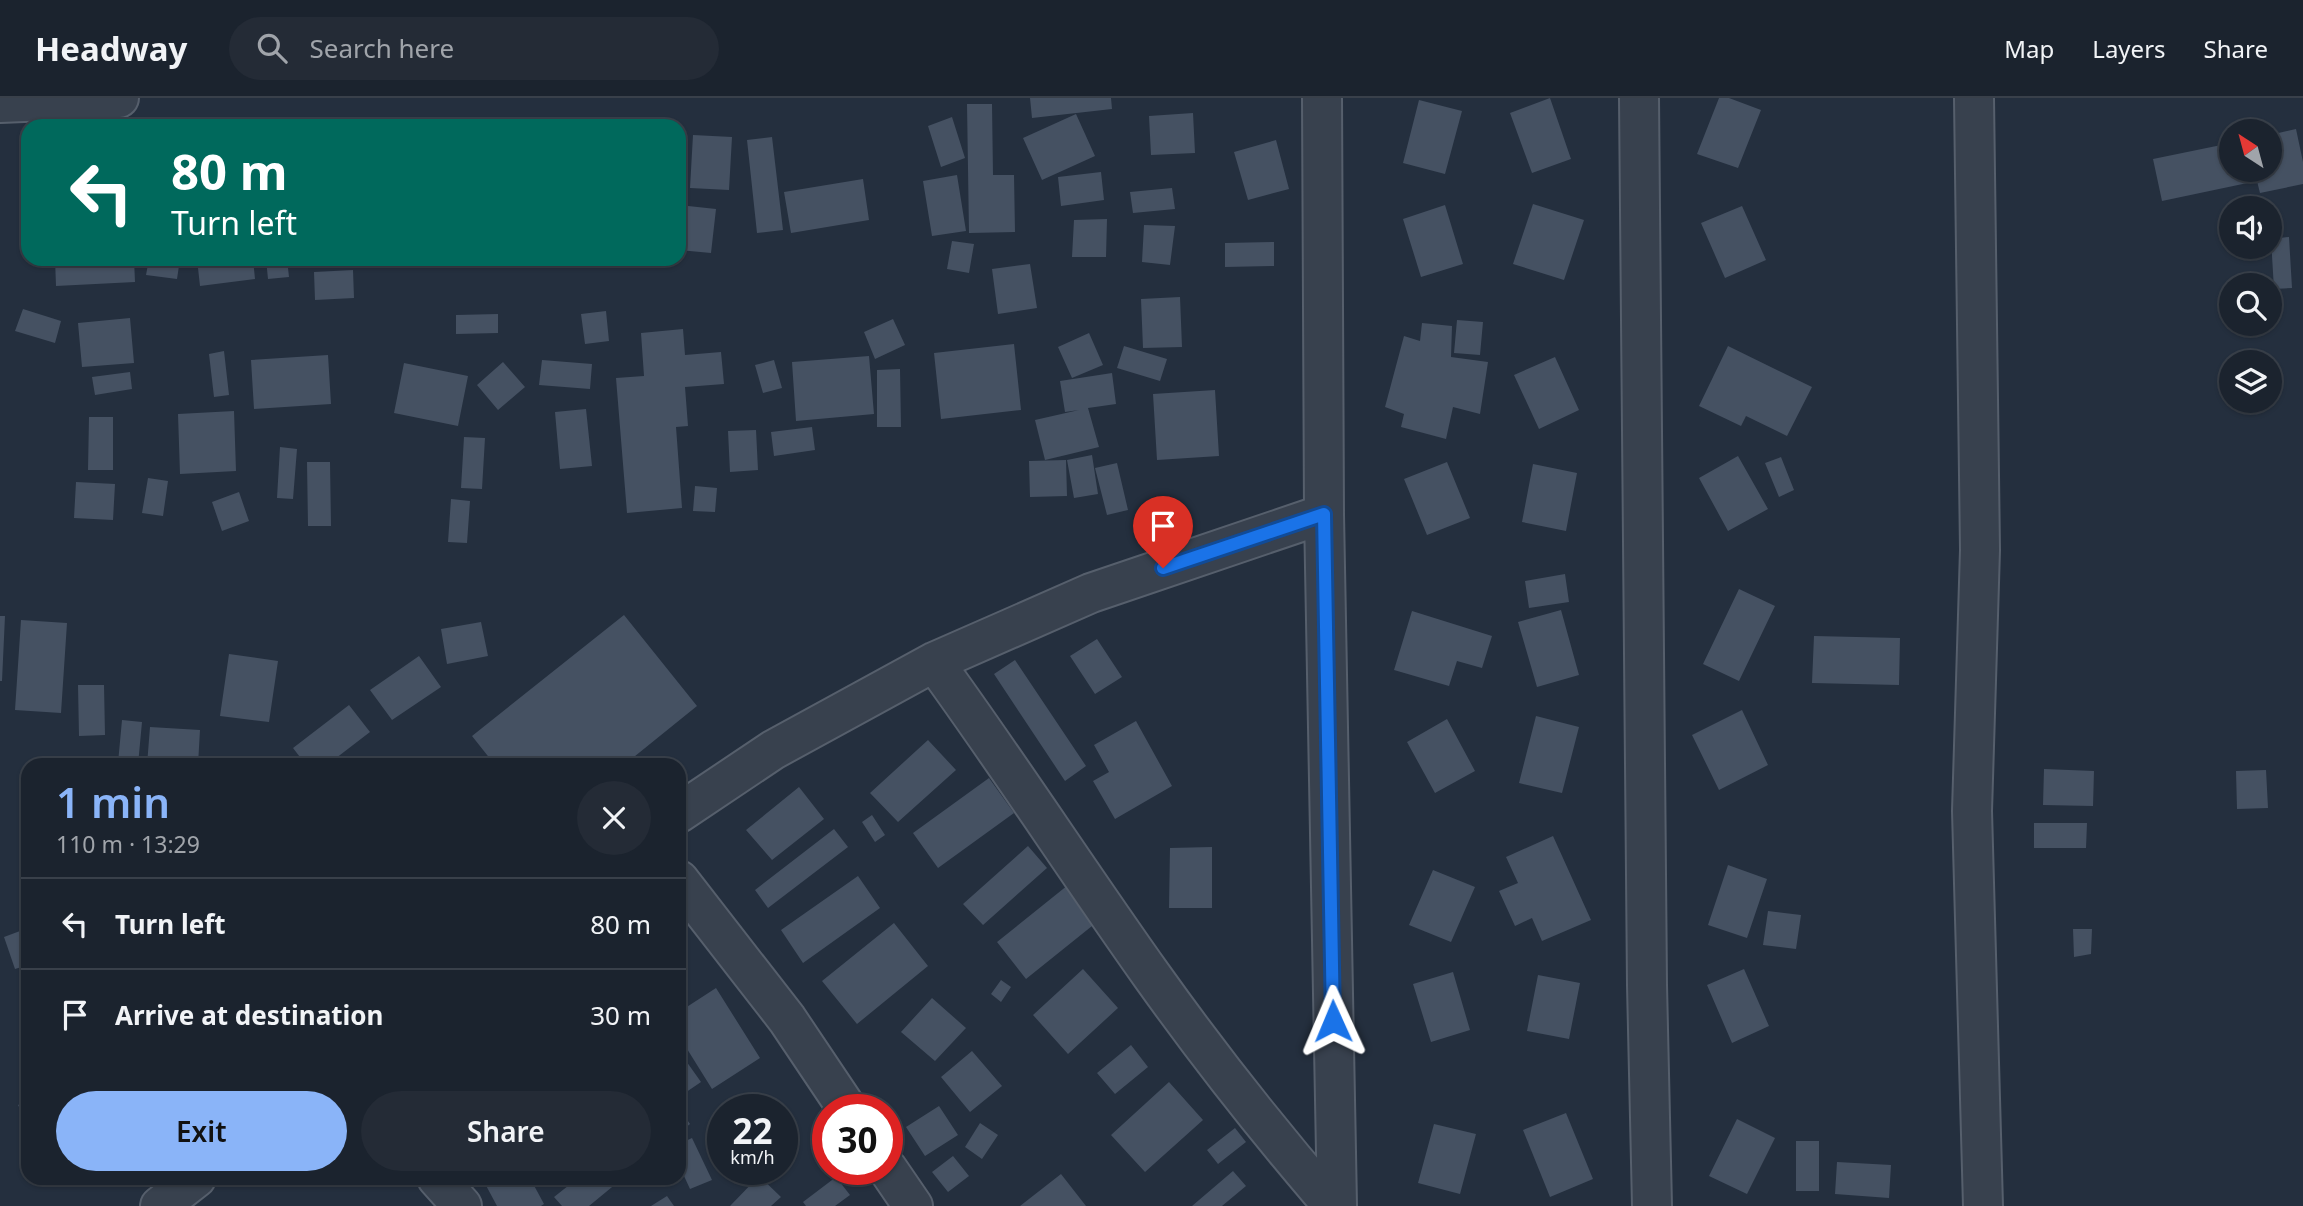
<!DOCTYPE html>
<meta charset="utf-8">
<style>
body{margin:0;font-family:"Noto Sans",sans-serif;background:#242b36;color:#f1f3f6;height:100vh;display:flex;flex-direction:column;font-size:26px;white-space:nowrap}
*{box-sizing:border-box;margin:0}
p{font-size:23px;color:#a0a4aa}
.icon{flex:none;width:38px;height:38px;fill:none;stroke:currentColor;stroke-width:2;stroke-linecap:round;stroke-linejoin:round}
.map{position:relative;flex:1;overflow:hidden}
.side{position:absolute;left:21px;top:660px;width:665px;height:427px;display:flex;flex-direction:column;background:#1b232e;border-radius:21px;box-shadow:0 2px 5px #0004,0 0 0 2px #39404a}
.side>*{flex:none}
.banner{position:absolute;left:21px;top:21px;width:665px;height:147px;border-radius:21px;box-shadow:0 2px 5px #0004,0 0 0 2px #39404a;background:#00695c;color:#fff;overflow:hidden}
.needle{width:46px;rotate:324deg}
.tools{position:absolute;left:2219px;top:21px;display:grid;gap:14px}
.tools a{display:grid;place-items:center;width:63px;height:63px;border-radius:50%;background:#1b232e;box-shadow:0 2px 5px #0004,0 0 0 2px #39404a;font-size:35px}
.speed{position:absolute;left:707px;top:996px;display:flex;gap:14px;font-size:35px;font-weight:700;text-align:center}
.speed>*{display:grid;place-content:center;width:91px;height:91px;border-radius:50%;background:#1b232e;box-shadow:0 2px 5px #0004,0 0 0 2px #39404a;line-height:1}
.speed small{font-size:18px;font-weight:400}
.speed .limit{border:10px solid #d22;background:#fff;color:#111}
.pin{position:absolute;display:grid;place-items:center;width:60px;height:60px;color:#fff;margin:-72px -30px;border-radius:50% 50% 50% 0;rotate:-45deg;box-shadow:0 0 7px #0007}
.pin .icon{rotate:45deg}
.me{position:absolute;width:77px;margin:-38px;rotate:359deg;stroke-linejoin:round;filter:drop-shadow(0 0 5px #0008)}
.turn{display:flex;align-items:center;gap:24px;height:147px;padding:0 35px;font-size:32px}
.turn .icon{width:91px;height:91px;stroke-width:2.5}
.turn b{display:block;font-size:49px;line-height:60px}
.round{display:grid;place-items:center;flex:none;width:74px;height:74px;border-radius:37px;background:#242b36}
.overview{display:flex;align-items:center;justify-content:space-between;height:119px;padding:0 35px}
h1{font-size:42px;font-weight:600;line-height:52px;color:#8ab4f8}
.action{display:flex;gap:14px;margin-top:auto;padding:14px 35px}
.action a{flex:1;height:80px;border-radius:42px;background:#8ab4f8;color:#111;font-size:28px;font-weight:600;line-height:80px;text-align:center}
.action a+a{background:#242b36;color:#f1f3f6}
ul{padding:0;list-style:none}
li{display:flex;align-items:center;gap:21px;height:91px;padding:0 35px;border-top:2px solid #39404a}
li div{flex:1}
li b{display:block;font-size:26px}
li em{font-style:normal}
header{display:flex;align-items:center;gap:42px;box-sizing:border-box;height:98px;padding:0 35px;background:#1b232e;border-bottom:2px solid #39404a}
header strong{font-size:33px}
nav{display:flex;gap:38px;margin-inline-start:auto;font-size:24px}
.search{width:490px;height:63px;background:#242b36;display:flex;align-items:center;gap:18px;box-sizing:border-box;padding:0 24px;border-radius:38px;color:#a0a4aa;font-size:26px}
.map>svg:first-child{display:block}
</style>
<header>
<strong>Headway</strong>
<div class="search"><svg class="icon" aria-label="search" viewBox="0 0 24 24"><circle cx="10" cy="10" r="6"/><path d="M15 15l6 6"/></svg>Search here</div>
<nav><a>Map</a><a>Layers</a><a>Share</a></nav>
</header>
<div class="map">
<svg width="2303" height="1108" viewBox="0 0 2303 1108">
<rect width="100%" height="100%" fill="#242f3e"/>
<!-- building -->
<path fill="#455162" d="M1030,0H1111L1112,11L1032,20Z
M1550,0L1571,61L1532,75L1510,15Z
M1719,0H1729L1761,12L1738,70L1697,56Z
M1419,2L1462,13L1445,76L1403,65Z
M967,6H992L993,77H1014L1015,134L969,135Z
M1193,15L1195,55L1151,57L1149,18Z
M1076,16L1095,58L1042,82L1023,40Z
M952,19L965,60L941,69L928,28Z
M504,25V28H472V26Z
M2296,31L2303,64V86L2260,95L2257,83L2162,103L2153,61L2231,45V72H2270V37Z
M693,37L732,39L729,92L690,90Z
M772,39L783,132L757,135L747,42Z
M1276,42L1289,91L1248,102L1234,54Z
M1101,74L1104,102L1061,108L1058,79Z
M957,77L966,133L932,138L923,83Z
M863,81L869,122L791,135L784,94Z
M1172,90L1175,111L1133,115L1130,94Z
M1533,106L1584,122L1564,182L1513,166Z
M679,107L716,111L711,155L679,152Z
M1445,107L1463,166L1421,179L1403,121Z
M1742,108L1766,162L1725,180L1701,125Z
M1107,121L1106,159H1072L1074,122Z
M1144,127L1175,128L1170,167L1142,164Z
M2289,139L2292,190L2274,191L2271,141Z
M952,143L974,146L969,175L947,171Z
M1274,144V168L1225,169V145Z
M55,161H134L135,184L56,188Z
M149,161H180L177,181L146,177Z
M197,161H253L255,181L200,188Z
M266,161H287L289,179L268,181Z
M1030,166L1037,210L998,216L992,171Z
M353,172L354,200L315,202L314,174Z
M1180,199L1182,249L1143,250L1141,201Z
M23,211L61,223L55,245L15,233Z
M606,213L609,243L585,246L581,216Z
M498,216V235L456,236V217Z
M130,220L134,265L82,269L78,225Z
M893,221L905,247L875,261L864,234Z
M1457,222L1483,224L1480,257L1454,255Z
M1422,225L1452,228L1451,259L1488,264L1480,316L1453,309L1446,341L1401,329L1404,316L1385,309L1404,238L1420,243Z
M683,231L685,257L721,254L724,286L685,289L688,328L676,329L682,410L627,415L616,280L644,278L641,235Z
M1089,235L1103,267L1072,280L1058,249Z
M1014,246L1021,312L941,321L934,255Z
M1124,248L1167,261L1160,283L1117,270Z
M1728,248L1812,289L1787,338L1746,318L1741,328L1699,308Z
M224,253L229,297L214,299L209,256Z
M328,257L331,306L254,311L251,262Z
M869,258L874,316L796,323L792,264Z
M1555,259L1579,312L1539,331L1514,277Z
M542,262L592,266L590,291L539,287Z
M774,262L782,290L763,295L755,267Z
M503,264L525,289L498,312L477,287Z
M404,265L468,278L458,328L394,315Z
M900,271L901,329H877V272Z
M130,274L132,291L95,297L92,279Z
M1112,275L1116,306L1088,310L1099,349L1066,357V355V357L1045,362L1035,322L1079,312L1065,314L1060,283Z
M1215,292L1219,358L1157,362L1153,296Z
M586,311L592,368L560,371L555,314Z
M234,313L236,373L180,376L178,316Z
M89,319H113V372H88Z
M812,329L815,352L774,358L771,334Z
M756,332L758,372L730,374L728,333Z
M464,339L485,340L482,391L461,390Z
M280,349L297,351L293,401L277,400Z
M1092,357L1098,396L1074,400L1067,362Z
M1738,358L1768,411L1728,433L1699,380Z
M1781,359L1794,392L1779,399L1765,365Z
M1066,362L1067,398L1030,399L1029,363Z
M307,364H330L331,428H308Z
M1447,364L1470,420L1427,437L1404,381Z
M1117,365L1128,412L1107,417L1095,370Z
M1533,366L1577,375L1566,433L1522,424Z
M148,380L168,383L163,418L142,415Z
M76,384L115,386L113,422L74,420Z
M695,388L717,390L715,414L693,413Z
M239,394L249,423L222,433L212,404Z
M451,401L470,403L467,445L448,444Z
M1565,476L1569,504L1529,510L1525,483Z
M1739,491L1775,508L1739,583L1703,566Z
M1561,512L1579,577L1537,589L1518,524Z
M1412,513L1492,538L1482,570L1457,563L1449,588L1394,572Z
M624,517L697,608L624,667H495L472,638Z
M0,518H5L2,583H0Z
M21,522L67,525L61,615L15,612Z
M481,524L488,558L447,566L441,531Z
M1814,538L1900,540L1899,587L1812,585Z
M1097,541L1122,579L1095,596L1070,558Z
M229,556L278,563L269,624L220,618Z
M419,558L441,589L392,622L370,592Z
M1015,562L1086,668L1065,683L994,576Z
M78,587H104L105,637L79,638Z
M349,607L370,634L327,667H306L293,650Z
M1742,612L1768,667L1719,692L1692,637Z
M1536,618L1579,629L1562,695L1519,685Z
M1447,621L1475,673L1435,695L1407,644Z
M122,622L142,624L138,667L118,665Z
M1136,623L1172,688L1115,721L1093,683L1109,674L1094,647Z
M150,629L200,632L198,667H147Z
M928,642L956,672L898,724L870,695Z
M2044,671L2094,673L2093,708L2043,707Z
M2266,672L2268,710L2237,711L2236,673Z
M989,680L1014,715L938,770L913,735Z
M799,689L824,721L772,762L746,732Z
M872,717L885,737L875,744L862,724Z
M2034,725H2087L2086,750H2034Z
M834,731L848,749L768,810L755,792Z
M1553,738L1591,822L1542,843L1532,820L1515,828L1499,793L1518,785L1506,759Z
M1028,748L1047,770L983,827L963,806Z
M1212,749V810H1169L1170,750Z
M1728,767L1767,781L1747,840L1708,827Z
M1433,772L1475,789L1451,844L1409,827Z
M858,778L880,810L803,865L781,832Z
M1068,787L1097,824L1026,881L997,844Z
M1768,813L1801,817L1796,851L1763,847Z
M894,825L928,868L857,926L822,883Z
M28,830V867L15,871L4,839Z
M2073,831H2092L2091,856L2074,859Z
M1083,871L1118,910L1068,956L1033,917Z
M1744,871L1769,928L1732,945L1707,887Z
M1453,874L1470,932L1431,944L1413,886Z
M1538,877L1580,885L1569,941L1527,933Z
M1001,882L1011,889L1001,904L991,896Z
M716,890L760,960L712,991L679,938V914Z
M932,900L966,930L935,963L901,934Z
M1131,947L1148,969L1115,996L1097,975Z
M679,953L701,984L679,999Z
M972,953L1002,988L970,1014L941,979Z
M1169,984L1203,1022L1145,1074L1111,1037Z
M28,1002V1026L18,1007Z
M939,1008L958,1037L925,1058L906,1029Z
M679,1010L690,1026L679,1035Z
M1566,1015L1593,1081L1550,1099L1523,1032Z
M1737,1021L1775,1040L1747,1096L1709,1078Z
M980,1025L998,1037L982,1061L965,1049Z
M1434,1026L1476,1036L1460,1096L1418,1085Z
M1235,1030L1246,1044L1218,1066L1207,1052Z
M692,1040L712,1082L690,1091L679,1067V1046Z
M723,1043V1067L712,1050Z
M1796,1043H1819V1093H1796Z
M953,1058L969,1078L948,1094L932,1074Z
M1837,1064L1891,1067L1889,1100L1835,1096Z
M726,1071H745L732,1080Z
M1233,1073L1246,1088L1222,1108H1192Z
M1061,1076L1086,1108H1020Z
M759,1078L781,1099L771,1108H730Z
M836,1079L850,1097L835,1108H806L803,1104Z
M482,1080H530L544,1106L541,1108H497Z
M578,1080H623L589,1108H562L554,1099Z
M667,1098L674,1108H651Z"/>
<g fill="none" stroke-linecap="round" stroke-linejoin="round">
<defs>
<path id="minor" d="M1322,0L1324,416L1337,1108
M1639,0L1647,887L1652,1108
M1974,0L1980,452L1972,713L1983,1108
M0,5L119,0
M934,564C1009,667 1078,774 1152,878C1209,958 1269,1034 1333,1108
M679,715L773,652L934,564L1091,495L1324,416
M679,782L787,921L848,1012
M887,1070L913,1108
M437,1080L462,1108
M160,1108L196,1080"/>
</defs>
<!-- minor casing -->
<use href="#minor" stroke="#565f6c" stroke-width="42"/>
<!-- minor -->
<use href="#minor" stroke="#38414e" stroke-width="38"/>
</g>
<g fill="none" stroke-linecap="round" stroke-linejoin="round">
<defs>
<path id="route" d="M1163,470L1324,416L1333,923"/>
</defs>
<!-- route casing -->
<use href="#route" stroke="#114b97" stroke-width="18"/>
<!-- route -->
<use href="#route" stroke="#1a73e8" stroke-width="12"/>
</g>
</svg>
<div class="tools">
<a><svg class="needle" viewBox="-14 -14 28 28"><path d="M0-13l5 13h-10z" fill="#e53935"/><path d="M0 13l5-13h-10z" fill="#a0a4aa"/></svg></a>
<a><svg class="icon" aria-label="sound" viewBox="0 0 24 24"><path d="M4 9h4l5-4v14l-5-4H4zM17 9q2 3 0 6"/></svg></a>
<a><svg class="icon" aria-label="search" viewBox="0 0 24 24"><circle cx="10" cy="10" r="6"/><path d="M15 15l6 6"/></svg></a>
<a><svg class="icon" aria-label="layers" viewBox="0 0 24 24"><path d="M12 4l9 5-9 5-9-5zM3 14l9 5 9-5"/></svg></a>
</div>
<div class="speed"><div>22<small>km/h</small></div><div class="limit">30</div></div>
<div class="pin" style="left:1163px;top:470px;background:#d93025"><svg class="icon" aria-label="arrive" viewBox="0 0 24 24"><path d="M6 21V4h12l-3 4 3 4H6"/></svg></div>
<svg class="me" style="left:1333px;top:923px" viewBox="-20 -20 40 40"><path d="M0-17L14 15 0 8-14 15z" fill="#1a73e8" stroke="#fff" stroke-width="4"/></svg>
<div class="banner">
<div class="turn"><svg class="icon" aria-label="left" viewBox="0 0 24 24"><path d="M17 20v-9H6M10 6l-5 5 5 5"/></svg><div><b>80 m</b>Turn left</div></div>
</div>
<section class="side">
<div class="overview"><div><h1>1 min</h1><p>110 m · 13:29</p></div><a class="round"><svg class="icon" aria-label="close" viewBox="0 0 24 24"><path d="M6 6l12 12M18 6L6 18"/></svg></a></div>
<ul>
<li><svg class="icon" aria-label="left" viewBox="0 0 24 24"><path d="M17 20v-9H6M10 6l-5 5 5 5"/></svg><div><b>Turn left</b></div><em>80 m</em></li>
<li><svg class="icon" aria-label="arrive" viewBox="0 0 24 24"><path d="M6 21V4h12l-3 4 3 4H6"/></svg><div><b>Arrive at destination</b></div><em>30 m</em></li>
</ul>
<div class="action"><a>Exit</a><a>Share</a></div>
</section>
</div>
